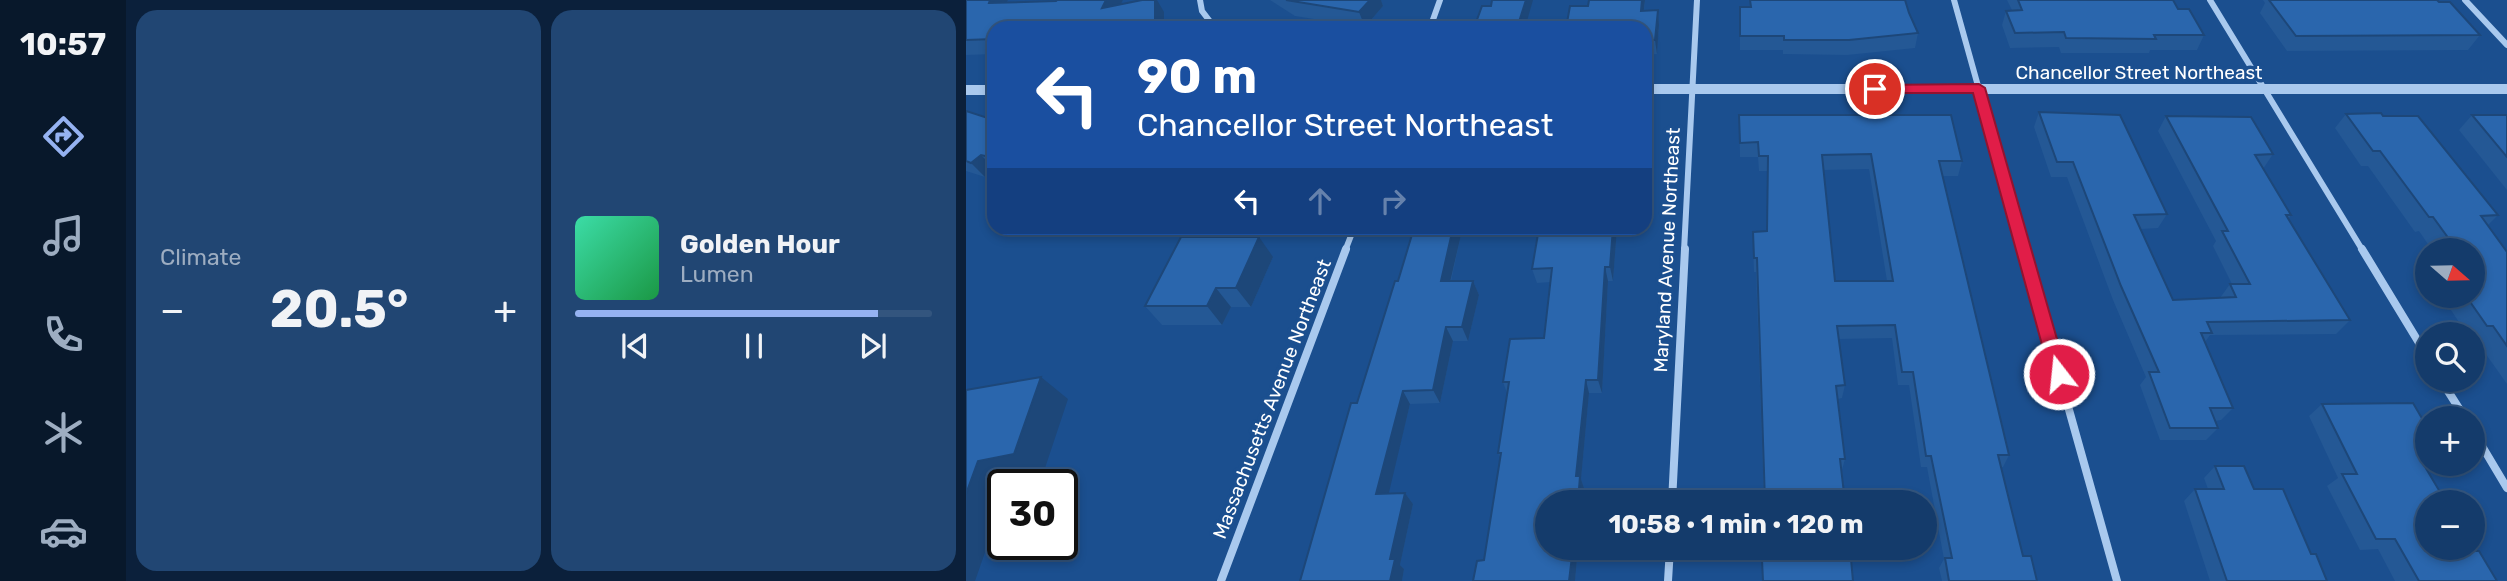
<!DOCTYPE html>
<html lang="en">
<head>
<meta charset="utf-8">
<style>
  body { margin:0; font-family:Rubik,sans-serif; background:#214673; color:#f1f3f6; height:100vh; display:flex; flex-direction:column; font-size:26px; white-space:nowrap }
  * { box-sizing:border-box; margin:0 }
  p { font-size:23px; color:#9dadc1 }
  .icon { flex:none; width:38px; height:38px; fill:none; stroke:currentColor; stroke-width:2; stroke-linecap:round; stroke-linejoin:round }
  .map { position:relative; flex:1; overflow:hidden }
  .details { display:flex; flex-direction:column; gap:10px; padding:10px; background:#0b203b; width:840px }
  .details>* { flex:none }
  .top-card { position:absolute; left:21px; top:21px; width:665px; height:214px; border-radius:21px; box-shadow:0 4px 10px #0003,0 0 0 2px #33557e; background:#1a4fa0; color:#fff; overflow:hidden }
  .needle { width:46px; rotate:110deg }
  .controls { position:absolute; left:1449px; top:238px; display:grid; gap:14px }
  .controls a { display:grid; place-items:center; width:70px; height:70px; border-radius:50%; background:#143b6b; box-shadow:0 4px 10px #0003,0 0 0 2px #33557e; font-size:35px }
  .speed { position:absolute; left:21px; top:469px; display:flex; gap:14px; font-size:35px; font-weight:700; text-align:center }
  .speed>* { display:grid; place-content:center; width:91px; height:91px; border-radius:50%; background:#143b6b; box-shadow:0 4px 10px #0003,0 0 0 2px #33557e; line-height:1 }
  .speed .limit { border:4px solid #111; border-radius:10px; background:#fff; color:#111 }
  .pin { position:absolute; display:grid; place-items:center; width:60px; height:60px; color:#fff; margin:-30px; border:4px solid #fff; border-radius:50%; box-shadow:0 2px 7px #0007 }
  .me { position:absolute; width:77px; margin:-38px; rotate:344deg; stroke-linejoin:round; filter:drop-shadow(0 0 5px #0008) }
  .turn { display:flex; align-items:center; gap:24px; height:147px; padding:0 35px; font-size:32px }
  .turn .icon { width:91px; height:91px; stroke-width:2.5 }
  .turn b { display:block; font-size:49px; line-height:60px }
  .lanes { display:flex; align-items:center; height:66px; padding:0 35px; background:#0003; justify-content:center; gap:35px; direction:ltr }
  .lanes .off { opacity:.35 }
  .big { font-size:52px; font-weight:700; line-height:1.1 }
  .details .widget { flex:1; display:flex; flex-direction:column; justify-content:center; gap:10px; min-width:0; padding:0 24px; border-radius:21px; background:#214673 }
  .song { display:flex; align-items:center; gap:21px }
  .cover { width:84px; height:84px; border-radius:10px; background:linear-gradient(135deg,hsl(160 70% 55%),hsl(140 70% 35%)) }
  .played { height:7px; border-radius:4px; background:linear-gradient(90deg,#95b2f1 85%,#33557e 85%) }
  .keys { display:flex; justify-content:space-around; direction:ltr }
  .heat { display:flex; justify-content:space-between; align-items:center; font-size:38px; direction:ltr }
  .details .tiles { flex:1; display:grid; gap:10px; grid-template-columns:repeat(2,1fr) }
  .trip { position:absolute; left:569px; top:490px; width:402px; height:70px; border-radius:35px; background:#143b6b; box-shadow:0 4px 10px #0003,0 0 0 2px #33557e; font-weight:700; line-height:70px; text-align:center }
  main { display:flex; flex:1; min-height:0 }
  .dock { display:flex; flex-direction:column; width:126px; justify-content:space-around; align-items:center; background:#08182b; color:#9dadc1 }
  .dock .icon { width:49px; height:49px }
  .dock .on { color:#95b2f1 }
  .dock b { font-size:32px; color:#f1f3f6 }
  .map>svg:first-child { display:block }
  .lines { fill:none; stroke-linecap:round; stroke-linejoin:round }
  .minor-far1 { stroke:#a9c9ee; stroke-width:6 }
  .minor { stroke:#a9c9ee; stroke-width:8 }
  .tertiary { stroke:#a9c9ee; stroke-width:10 }
  .wall { fill:#245895; fill-rule:evenodd }
  .shaded-wall { fill:#1d4779 }
  .building { fill:#2a66ad; stroke:#1d4779; stroke-width:2; fill-rule:evenodd }
  .route { fill:#e11d48; stroke:#92132f; stroke-width:2 }
  .labels { text-anchor:middle; dominant-baseline:central; stroke-width:7; stroke-linejoin:round; paint-order:stroke }
  .street-label { font-size:19px; fill:#fff; stroke:#1b4f8f }
</style>
</head>
<body>
<main>
<nav class="dock">
<b>10:57</b>
<svg class="icon on" aria-label="directions" viewBox="0 0 24 24"><path d="M12 3l9 9-9 9-9-9zM9 14v-3h6M13 9l2 2-2 2"/></svg>
<svg class="icon" aria-label="music" viewBox="0 0 24 24"><path d="M9 18V5l10-2v13"/><circle cx="6" cy="18" r="3"/><circle cx="16" cy="16" r="3"/></svg>
<svg class="icon" aria-label="phone" viewBox="0 0 24 24"><path d="M5 4h4l2 5-3 2q2 4 5 5l2-3 5 2v4C11 20 4 13 5 4z"/></svg>
<svg class="icon" aria-label="climate" viewBox="0 0 24 24"><path d="M12 3v18M4 7l16 10M4 17L20 7"/></svg>
<svg class="icon" aria-label="car" viewBox="0 0 24 24"><path d="M5 17H2v-5l4-1 3-4h7l3 4 3 1v5h-3M9 17h6M6 11h13"/><circle cx="7" cy="17" r="2"/><circle cx="17" cy="17" r="2"/></svg>
</nav>
<section class="details">
<div class="tiles">
<div class="widget"><p>Climate</p>
<div class="heat"><a>−</a><b class="big">20.5°</b><a>+</a></div>
</div>
<div class="widget">
<div class="song"><i class="cover"></i><div><b>Golden Hour</b><p>Lumen</p></div></div>
<div class="played"></div>
<div class="keys"><svg class="icon" aria-label="previous" viewBox="0 0 24 24"><path d="M18 5L8 12l10 7zM5 5v14"/></svg><svg class="icon" aria-label="pause" viewBox="0 0 24 24"><path d="M8 5v14M16 5v14"/></svg><svg class="icon" aria-label="next" viewBox="0 0 24 24"><path d="M6 5l10 7-10 7zM19 5v14"/></svg></div>
</div>
</div>
</section>
<div class="map">
<svg width="1541" height="581" viewBox="0 0 1541 581">
  <rect width="100%" height="100%" fill="#1b4f8f"/>
  <g class="lines">
    <!-- minor-far1 -->
    <g class="minor-far1">
      <path d="M234 0 236 11 249 28"/>
      <path d="M988 0 1058 251"/>
      <path d="M1244 0 1397 251"/>
      <path d="M1499 0 1541 45"/>
      <path d="M464 28 474 0"/>
      <path d="M82 233 84 228"/>
      <path d="M379 251 388 228"/>
      <path d="M718 251 731 0"/>
    </g>
    <!-- minor -->
    <g class="minor">
      <path d="M1058 249 1151 581"/>
      <path d="M1396 249 1461 356"/>
      <path d="M1475 380 1499 418"/>
      <path d="M1507 431 1541 488"/>
      <path d="M706 502 719 249"/>
      <path d="M255 581 380 249"/>
      <path d="M702 581 704 548"/>
    </g>
    <!-- tertiary -->
    <g class="tertiary">
      <path d="M679 89H1541"/>
      <path d="M0 90H28"/>
    </g>
  </g>
  <!-- wall -->
  <g class="wall">
    <path d="M0 0H42L41 2 90 1 91 0H157L155 4 198 12V28H28V54L0 55Z"/>
    <path d="M304 0H415L417 6 399 27 329 16Z"/>
    <path d="M623 0H679L678 11 692 10 693 25 691 54 679 55V28L622 6Z"/>
    <path d="M1041 0H1207L1212 9 1238 35 1231 50H1184L1183 53H1095L1093 47 1044 48 1036 25 1040 11 1046 10Z"/>
    <path d="M1297 0H1471L1514 35 1502 50 1321 51 1294 13 1299 3Z"/>
    <path d="M774 7 943 13 952 33 949 48 881 55 817 54V50H774Z"/>
    <path d="M0 111 28 120V171L19 177 0 171Z"/>
    <path d="M1073 112 1201 214 1192 228 1175 229 1207 300 1254 298 1264 284H1266L1247 246 1250 241 1192 131 1200 116 1307 154 1297 169 1325 215 1322 219 1384 320 1370 334 1244 335 1239 342 1267 408 1255 420 1249 421 1252 428 1240 440H1194L1174 385 1180 377 1147 300 1101 177H1085L1068 127Z"/>
    <path d="M1380 114 1417 116 1532 215 1522 225 1541 252V384L1510 340H1507V334H1501L1477 298 1479 296H1507V250H1466L1453 231 1449 232 1402 166H1395L1369 128Z"/>
    <path d="M773 115 996 161 992 176H977L1043 455 1037 467H1035L1057 556 1071 581H976L973 568 978 559 961 467H955L943 385H932L926 338 873 339 879 385 876 398 872 399 879 459 876 470 879 502H798L790 272H788L787 246V232L801 231 802 171H793L792 157H774ZM903 169 921 281H869L857 170Z"/>
    <path d="M1506 115H1541V190L1493 130Z"/>
    <path d="M448 228H651L647 281H642L636 393H623L615 479 618 488 609 581H507L518 560 534 457 532 453 541 393 537 382 578 338 585 282 571 283 566 269 572 233 495 235 485 281H507L513 295 502 341H487L474 403 444 404 422 493H439L447 504 434 565 438 569 436 581H334L391 403 432 281Z"/>
    <path d="M307 257 285 307H265L256 325H196L179 306Z"/>
    <path d="M1356 404 1461 460V464H1474L1462 471 1461 502 1531 581H1429L1412 549 1394 550 1361 486 1372 478 1343 416Z"/>
    <path d="M1249 466 1288 489 1345 554 1361 581H1244L1218 501 1229 489H1242L1238 478Z"/>
    <path d="M800 548H884L887 581H796V560H800Z"/>
  </g>
  <!-- shaded-wall -->
  <g class="shaded-wall">
    <path d="M24 0H42L34 17 23 3Z"/>
    <path d="M140 0H157L146 23 136 8Z"/>
    <path d="M189 0H191L198 12V28H189Z"/>
    <path d="M404 0H415L417 6 399 27 393 12Z"/>
    <path d="M560 0H567L559 28H551Z"/>
    <path d="M676 0H679L676 25 675 11Z"/>
    <path d="M692 10 693 25 691 54 689 40Z"/>
    <path d="M15 155 28 168V171L19 177 5 163Z"/>
    <path d="M487 228H492L495 235 481 295 475 281Z"/>
    <path d="M647 228H651L647 281 644 267Z"/>
    <path d="M293 237 307 257 285 307 270 288Z"/>
    <path d="M639 267 642 281 636 393 632 380Z"/>
    <path d="M507 281 513 295 502 341 496 327Z"/>
    <path d="M250 288 265 307 256 325 241 306Z"/>
    <path d="M480 327 487 341 474 403 467 390Z"/>
    <path d="M75 377 102 399 77 474 44 481 42 485H37V501L9 581H0V494L12 461Z"/>
    <path d="M620 380 623 393 615 479 618 488 617 502H612L610 476Z"/>
    <path d="M437 391 444 404 420 505 410 494Z"/>
    <path d="M439 493 447 504 434 565 438 569 436 581H424V559Z"/>
    <path d="M607 548H612L609 581H603Z"/>
  </g>
  <!-- building -->
  <g class="building">
    <path d="M0 0H24L23 3 90 1 91 0H140L136 8 176 0H189V28H28V39L0 40Z"/>
    <path d="M320 0H404L393 12Z"/>
    <path d="M526 0H560L551 28H508L516 6H525Z"/>
    <path d="M623 0H676L675 11 692 10 689 40H679V28H600L604 6H622Z"/>
    <path d="M784 0H939L943 13 952 33 883 40H818V36H774V7H785Z"/>
    <path d="M1052 0H1207L1212 9H1223L1238 35H1188L1190 39 1100 38 1098 32 1049 33 1040 11 1056 10Z"/>
    <path d="M1303 0H1471L1473 2H1484L1514 35 1330 36Z"/>
    <path d="M0 111 28 120V158L15 155 5 163 0 161Z"/>
    <path d="M1073 112 1154 115 1201 214 1168 215 1207 300 1270 297 1264 284H1284L1256 231H1262L1200 116 1285 117 1307 154 1289 155 1325 215H1320L1384 320 1241 322 1246 333H1235L1267 408H1244L1252 428H1204L1183 372H1193L1155 286 1107 162H1091Z"/>
    <path d="M1415 113 1417 116H1452L1532 215 1515 216 1541 252V346L1527 326H1521L1500 296H1507V284H1515L1507 273V250H1491L1467 217H1463L1414 151H1407L1380 114Z"/>
    <path d="M773 115H985L996 161H973L1043 455H1032L1057 556H1065L1071 581H983L979 558H986L965 456H960L947 372H936L929 325 871 326 879 385 870 386 879 459H874L879 502H799L791 258H788L787 232 801 231 802 156H793L792 142 774 143ZM905 154 927 281H869L856 155Z"/>
    <path d="M1506 115H1541V157Z"/>
    <path d="M448 228H487L475 281H507L496 327H480L467 390 437 391 410 494 439 493 424 559H429L424 581H334L385 403H391L429 281H432Z"/>
    <path d="M573 228H647L644 267H639L632 380H620L610 476H614L612 502H581V548H607L603 581H507L511 561 518 560 535 453H532L543 382H537L544 339 578 338 586 268 566 269Z"/>
    <path d="M215 237H293L270 288H250L241 306H179Z"/>
    <path d="M75 377 48 454 12 461 0 494V390Z"/>
    <path d="M1447 403 1461 427V460H1455L1480 502H1461V548H1506L1508 551H1513L1531 581H1453L1429 539H1410L1376 474H1391L1356 404Z"/>
    <path d="M1249 466H1278L1288 489H1317L1345 554H1350L1361 581H1261L1229 489H1258Z"/>
    <path d="M801 548H884L887 581H797L796 560H801Z"/>
  </g>
  <!-- route -->
  <path class="route" d="M1013 84 1019 88 1101 374 1099 379 1093 381 1087 379 1084 374 1007 93H909L902 89 909 85Z"/>
  <g class="labels">
    <!-- street labels -->
    <g class="street-label">
      <text x="1173" y="72">Chancellor Street Northeast</text>
      <text transform="translate(701 250) rotate(-87)">Maryland Avenue Northeast</text>
      <text transform="translate(306 399) rotate(-69)">Massachusetts Avenue Northeast</text>
    </g>
  </g>
</svg>
<div class="controls">
<a><svg class="needle" viewBox="-14 -14 28 28"><path d="M0-13l5 13h-10z" fill="#e53935"/><path d="M0 13l5-13h-10z" fill="#9dadc1"/></svg></a>
<a><svg class="icon" aria-label="search" viewBox="0 0 24 24"><circle cx="10" cy="10" r="6"/><path d="M15 15l6 6"/></svg></a>
<a>+</a>
<a>−</a>
</div>
<div class="speed"><div class="limit">30</div></div>
<div class="pin" style="left:909px;top:89px;background:#d93025"><svg class="icon" aria-label="arrive" viewBox="0 0 24 24"><path d="M6 21V4h12l-3 4 3 4H6"/></svg></div>
<svg class="me" style="left:1093px;top:374px" viewBox="-20 -20 40 40"><circle r="17" fill="#e11d48" stroke="#fff" stroke-width="3"/><path d="M0-11L8 9 0 5-8 9z" fill="#fff"/></svg>
<div class="trip">10:58 · 1 min · 120 m</div>
<div class="top-card">
<div class="turn"><svg class="icon" aria-label="left" viewBox="0 0 24 24"><path d="M17 20v-9H6M10 6l-5 5 5 5"/></svg><div><b>90 m</b>Chancellor Street Northeast</div></div>
<div class="lanes"><svg class="icon" aria-label="left" viewBox="0 0 24 24"><path d="M17 20v-9H6M10 6l-5 5 5 5"/></svg><svg class="icon off" aria-label="ahead" viewBox="0 0 24 24"><path d="M12 20V5M6 11l6-6 6 6"/></svg><svg class="icon off" aria-label="right" viewBox="0 0 24 24"><path d="M7 20v-9h11M14 6l5 5-5 5"/></svg></div>
</div>
</div>
</main>
</body>
</html>
